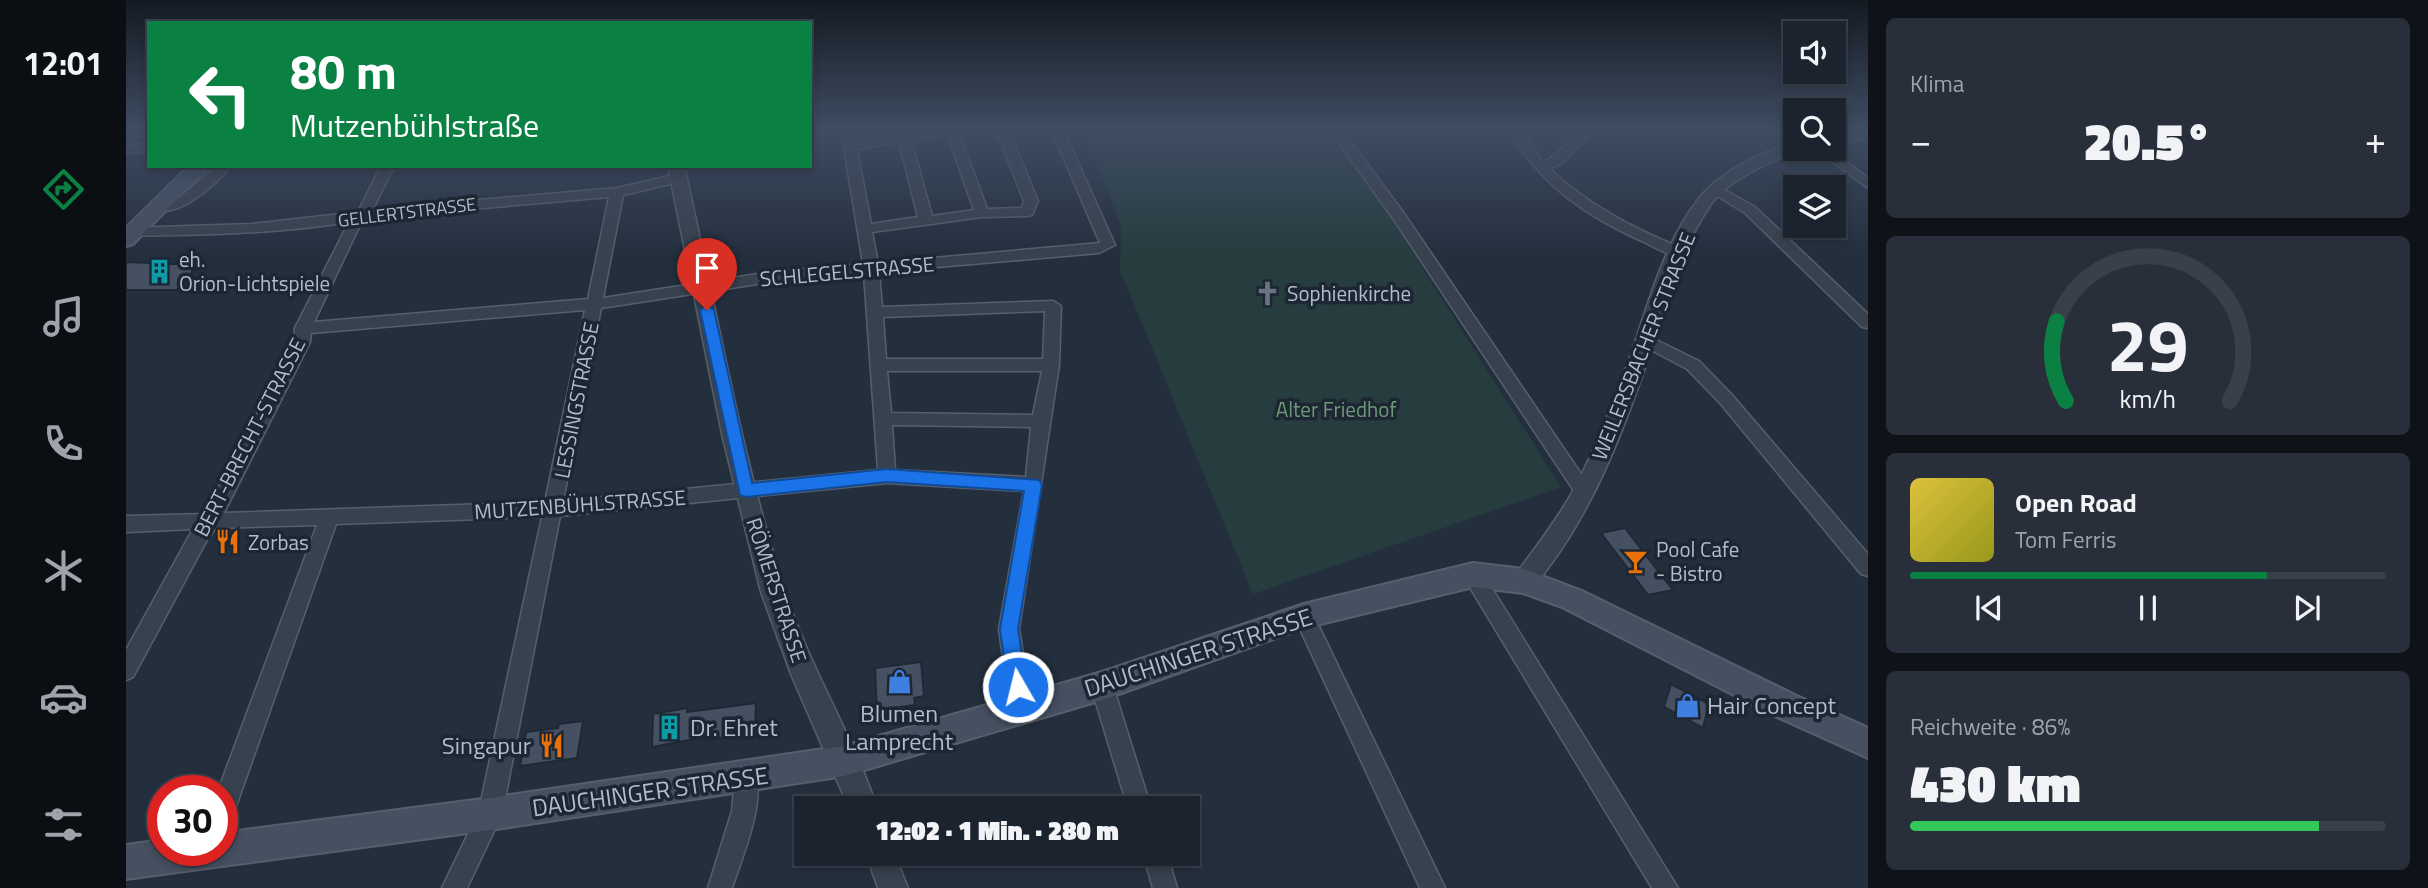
<!DOCTYPE html>
<html lang="de">
<head>
<meta charset="utf-8">
<style>
  body { margin:0; font-family:"Titillium Web",sans-serif; background:#282f3a; color:#f1f3f6; height:100vh; display:flex; flex-direction:column; font-size:26px; white-space:nowrap }
  * { box-sizing:border-box; margin:0 }
  p { font-size:23px; color:#a0a4aa }
  .icon { flex:none; width:38px; height:38px; fill:none; stroke:currentColor; stroke-width:2; stroke-linecap:round; stroke-linejoin:round }
  .map { position:relative; flex:1; overflow:hidden }
  .sheet { display:flex; flex-direction:column; gap:18px; padding:18px; background:#0f1319; width:560px }
  .sheet>* { flex:none }
  .banner { position:absolute; left:21px; top:21px; width:665px; height:147px; border-radius:0px; box-shadow:0 4px 10px #0003,0 0 0 2px #39404a; background:#0b8043; color:#fff; overflow:hidden }
  .controls { position:absolute; left:1657px; top:21px; display:grid; gap:14px }
  .controls a { display:grid; place-items:center; width:63px; height:63px; border-radius:0px; background:#1b232e; box-shadow:0 4px 10px #0003,0 0 0 2px #39404a; font-size:35px }
  .speed { position:absolute; left:21px; top:775px; display:flex; gap:14px; font-size:35px; font-weight:700; text-align:center }
  .speed>* { display:grid; place-content:center; width:91px; height:91px; border-radius:50%; background:#1b232e; box-shadow:0 4px 10px #0003,0 0 0 2px #39404a; line-height:1 }
  .speed .limit { border:10px solid #d22; background:#fff; color:#111 }
  .pin { position:absolute; display:grid; place-items:center; width:60px; height:60px; color:#fff; margin:-72px -30px; border-radius:50% 50% 50% 0; rotate:-45deg; box-shadow:0 0 7px #0007 }
  .pin .icon { rotate:45deg }
  .me { position:absolute; width:77px; margin:-38px; rotate:352deg; stroke-linejoin:round; filter:drop-shadow(0 0 5px #0008) }
  .turn { display:flex; align-items:center; gap:24px; height:147px; padding:0 28px; font-size:32px }
  .turn .icon { width:91px; height:91px; stroke-width:2.5 }
  .turn b { display:block; font-size:49px; line-height:60px }
  .big { font-size:52px; font-weight:800; line-height:1.1 }
  .sheet .card { flex:1; display:flex; flex-direction:column; justify-content:center; gap:10px; min-width:0; padding:0 24px; border-radius:10px; background:#282f3a }
  .sheet .dial { align-items:center; gap:0 }
  .dial svg { height:182px; overflow:visible; fill:none; stroke:#39404a; stroke-width:7; stroke-linecap:round; text-anchor:middle }
  .dial text { fill:#f1f3f6; stroke:none }
  .song { display:flex; align-items:center; gap:21px }
  .cover { width:84px; height:84px; border-radius:10px; background:linear-gradient(135deg,hsl(50 70% 55%),hsl(60 70% 35%)) }
  .played { height:7px; border-radius:4px; background:linear-gradient(90deg,#0b8043 75%,#39404a 75%) }
  .keys { display:flex; justify-content:space-around; direction:ltr }
  .heat { display:flex; justify-content:space-between; align-items:center; font-size:38px; direction:ltr }
  .charge { height:10px; border-radius:5px; background:linear-gradient(90deg,#34c759 86%,#39404a 0) }
  .trip { position:absolute; left:668px; top:796px; width:406px; height:70px; border-radius:0px; background:#1b232e; box-shadow:0 4px 10px #0003,0 0 0 2px #39404a; font-weight:800; line-height:70px; text-align:center }
  main { display:flex; flex:1; min-height:0 }
  .tab-bar { display:flex; flex-direction:column; width:126px; justify-content:space-around; align-items:center; background:#0b0e12; color:#a0a4aa }
  .tab-bar .icon { width:49px; height:49px }
  .tab-bar .active { color:#0b8043 }
  .tab-bar b { font-size:32px; color:#f1f3f6 }
  .map>svg:first-child { display:block }
  .green { fill:#263c3f }
  .building { fill:#455162; stroke:#1f2835; stroke-width:2 }
  .lines { fill:none; stroke-linecap:round; stroke-linejoin:round }
  .minor-casing { stroke:#565f6c; stroke-width:3 }
  .tertiary-casing { stroke:#565f6c; stroke-width:3 }
  .secondary-casing { stroke:#565f6c; stroke-width:4 }
  .minor { fill:#38414e; fill-rule:evenodd }
  .tertiary { fill:#38414e; fill-rule:evenodd }
  .secondary { fill:#465061; fill-rule:evenodd }
  .route { fill:#1a73e8; stroke:#114b97; stroke-width:2 }
  .labels { text-anchor:middle; dominant-baseline:central; stroke-width:7; stroke-linejoin:round; paint-order:stroke }
  .far-street-label { font-size:18px; fill:#b4bcc9; stroke:#1d2633 }
  .poi-label { font-size:21px; fill:#b4bcc9; stroke:#1d2633; text-anchor:start }
  .street-label { font-size:21px; fill:#b4bcc9; stroke:#1d2633 }
  .park-label { font-size:21px; fill:#6b9a76; stroke:#1d2633 }
  .near-street-label { font-size:24px; fill:#b4bcc9; stroke:#1d2633 }
  .near-poi-label { font-size:24px; fill:#b4bcc9; stroke:#1d2633; text-anchor:start }
</style>
</head>
<body>
<main>
<nav class="tab-bar">
<b>12:01</b>
<svg class="icon active" aria-label="directions" viewBox="0 0 24 24"><path d="M12 3l9 9-9 9-9-9zM9 14v-3h6M13 9l2 2-2 2"/></svg>
<svg class="icon" aria-label="music" viewBox="0 0 24 24"><path d="M9 18V5l10-2v13"/><circle cx="6" cy="18" r="3"/><circle cx="16" cy="16" r="3"/></svg>
<svg class="icon" aria-label="phone" viewBox="0 0 24 24"><path d="M5 4h4l2 5-3 2q2 4 5 5l2-3 5 2v4C11 20 4 13 5 4z"/></svg>
<svg class="icon" aria-label="climate" viewBox="0 0 24 24"><path d="M12 3v18M4 7l16 10M4 17L20 7"/></svg>
<svg class="icon" aria-label="car" viewBox="0 0 24 24"><path d="M5 17H2v-5l4-1 3-4h7l3 4 3 1v5h-3M9 17h6M6 11h13"/><circle cx="7" cy="17" r="2"/><circle cx="17" cy="17" r="2"/></svg>
<svg class="icon" aria-label="filters" viewBox="0 0 24 24"><path d="M4 7h16M4 17h16"/><circle cx="9" cy="7" r="2"/><circle cx="15" cy="17" r="2"/></svg>
</nav>
<div class="map">
<svg width="1742" height="888" viewBox="0 0 1742 888">
  <rect width="100%" height="100%" fill="#242f3e"/>
  <!-- green -->
  <path class="green" d="M958 129H1204L1266 220 1435 487 1127 594 994 270 995 226Z"/>
  <!-- building -->
  <g class="building">
    <path d="M0 262 72 265 51 290H0Z"/>
    <path d="M1499 528 1525 562 1547 590 1522 595 1475 533Z"/>
    <path d="M795 662 798 696 788 698 789 705 751 710 749 668Z"/>
    <path d="M1545 684 1583 704 1577 728 1538 707Z"/>
    <path d="M630 703 629 733 579 740V737L526 747 527 714 561 708V712Z"/>
    <path d="M457 721 451 758 394 766 400 732 432 728 433 724Z"/>
  </g>
  <g class="lines">
    <defs>
      <g id="minor">
        <path d="M715 129H727L730 141 810 129H838L833 132 861 209 896 208 898 201 870 129H882L912 201 906 215 901 216 856 217 746 232 752 263 974 243 925 129H937L989 245 973 253 753 272 756 307 927 301 935 306 933 365 893 629 906 708 903 715 895 718 887 715 884 708 873 629 898 491 761 483 434 516 376 814 341 888H316L353 811 416 517 210 524 108 812 104 820 96 824V791H92L191 525 90 528 82 538 7 677 0 680V650L67 529 0 532V516L79 514 168 342 169 328 223 222C149 234 75 235 0 236V228L126 224 232 212 255 166H268L247 209 491 188 552 174 559 178 557 181 497 195 477 298 644 272 737 264ZM821 134 848 210 806 216 785 140ZM773 142 792 217 745 224 731 149ZM483 197 462 299 188 322 232 229 242 218ZM738 274 752 470 437 501 475 308 644 282ZM459 310 419 502 98 513 184 342 185 333ZM919 311 917 359H760L757 317ZM761 371H916L907 415 765 413ZM766 425 905 427 900 477 769 470Z"/>
        <path d="M1203 129H1215L1277 212 1464 487 1467 492 1464 497 1458 499 1452 497 1266 217Z"/>
        <path d="M1382 129H1394L1417 162 1425 158 1458 129H1471L1435 164 1424 169C1462 205 1507 228 1555 248L1557 251 1555 254C1544 257 1530 248 1520 243 1460 216 1415 186 1382 129Z"/>
        <path d="M23 144V152L0 153V145Z"/>
        <path d="M1689 149H1703L1742 178V188Z"/>
        <path d="M91 166H105C91 183 47 225 24 206L31 202 52 199Z"/>
        <path d="M1590 185 1629 207 1742 314V328L1736 327 1619 213 1585 192V186Z"/>
        <path d="M1520 335 1573 361 1606 395 1742 554V576L1735 574 1594 403 1561 369 1514 344 1512 340Z"/>
        <path d="M1347 567 1354 569 1552 888H1526L1340 581 1337 575 1340 569Z"/>
        <path d="M1178 607 1185 610 1319 888H1294L1168 616 1171 610Z"/>
        <path d="M976 676 984 679 987 686 1025 808H1002L965 686 968 679Z"/>
        <path d="M620 766 628 769C641 800 616 857 606 888H582L606 811 609 777 612 769Z"/>
        <path d="M1017 854H1041L1051 888H1027Z"/>
      </g>
      <g id="tertiary">
        <path d="M1742 129V138L1708 143V133Z"/>
        <path d="M1670 143V149L1675 150C1648 159 1602 180 1585 204 1576 218 1566 235 1559 251 1546 280 1538 312 1528 342 1502 418 1473 499 1425 564 1415 577 1408 594 1390 588L1386 581 1390 574C1410 547 1431 520 1447 491 1467 455 1485 406 1500 368 1521 311 1535 246 1574 197 1594 172 1638 150 1670 143Z"/>
        <path d="M542 166H558C591 309 614 455 660 594 684 668 727 736 751 808H723L665 674 635 592 596 434Z"/>
        <path d="M740 854H768L782 888H752Z"/>
      </g>
      <g id="secondary">
        <path d="M63 166H83L7 244 0 246V228Z"/>
        <path d="M1347 563 1398 569 1456 591 1671 696 1742 728V758L1649 716 1436 607 1397 593 1347 587 1178 628 976 700 718 776 364 830 0 879V845L37 840V850H96V833L364 798 718 746 976 672 1178 604Z"/>
      </g>
    </defs>
    <!-- minor casing -->
    <use href="#minor" class="minor-casing"/>
    <!-- tertiary casing -->
    <use href="#tertiary" class="tertiary-casing"/>
    <!-- secondary casing -->
    <use href="#secondary" class="secondary-casing"/>
    <!-- minor -->
    <use href="#minor" class="minor"/>
    <!-- tertiary -->
    <use href="#tertiary" class="tertiary"/>
    <!-- secondary -->
    <use href="#secondary" class="secondary"/>
  </g>
  <!-- sky -->
  <linearGradient id="sky" x2="0" y2="1"><stop stop-color="#141a22"/><stop offset="0.51" stop-color="#3f4d63"/><stop offset="1" stop-color="#3f4d63" stop-opacity="0"/></linearGradient>
  <rect width="1742" height="253" fill="url(#sky)"/>
  <!-- route -->
  <path class="route" d="M581 305 588 310 626 483 761 469 913 480 916 485 892 629 901 687 898 693 892 696 885 693 882 687 874 629 898 491 761 482 620 497 614 495 574 310Z"/>
  <!-- icons -->
  <defs>
    <symbol id="building-bare" viewBox="-9 -9 18 18"><path d="M-4-6H4V6H1V3H-1V6H-4ZM-2.5-4.3h1.7v1.8h-1.7ZM.8-4.3h1.7v1.8H.8ZM-2.5-1h1.7V.8h-1.7ZM.8-1h1.7V.8H.8Z" fill="#0f9aa8" stroke="#1d2633" stroke-width="2.5" paint-order="stroke"/></symbol>
    <symbol id="church-bare" viewBox="-9 -9 18 18"><path d="M-1.2-6h2.4v3.5h3.3v2.4h-3.3V6h-2.4V-.1h-3.3v-2.4h3.3Z" fill="#6b7280" stroke="#1d2633" stroke-width="2.5" paint-order="stroke"/></symbol>
    <symbol id="restaurant-bare" viewBox="-9 -9 18 18"><path d="M-5-6h1v4h1v-4h1v4h1v-4h1v5L-1.5 .5V6h-2V.5L-5-1ZM5-6V6H3V1.5H1.5Q1.5-4 5-6Z" fill="#e8710a" stroke="#1d2633" stroke-width="2.5" paint-order="stroke"/></symbol>
    <symbol id="bar-bare" viewBox="-9 -9 18 18"><path d="M-6-5H6L.8 .8V4.5H3.5V6h-7V4.5H-.8V.8Z" fill="#e8710a" stroke="#1d2633" stroke-width="2.5" paint-order="stroke"/></symbol>
    <symbol id="shop-bare" viewBox="-9 -9 18 18"><path d="M-5-2.5h2.3a2.7 3.5 0 0 1 5.4 0H5L5.5 6h-11ZM-1.5-2.5h3a1.5 2.3 0 0 0-3 0Z" fill="#3f7fe0" stroke="#1d2633" stroke-width="2.5" paint-order="stroke"/></symbol>
  </defs>
  <g fill-rule="evenodd">
    <use href="#building-bare" x="16" y="254" width="35" height="35"/>
    <use href="#church-bare" x="1124" y="276" width="35" height="35"/>
    <use href="#restaurant-bare" x="84" y="524" width="35" height="35"/>
    <use href="#bar-bare" x="1492" y="544" width="35" height="35"/>
    <use href="#shop-bare" x="756" y="664" width="35" height="35"/>
    <use href="#shop-bare" x="1544" y="688" width="35" height="35"/>
    <use href="#building-bare" x="526" y="710" width="35" height="35"/>
    <use href="#restaurant-bare" x="408" y="728" width="35" height="35"/>
  </g>
  <g class="labels">
    <!-- far-street labels -->
    <g class="far-street-label">
      <text transform="translate(281 212) rotate(-7)">GELLERTSTRASSE</text>
    </g>
    <!-- poi labels -->
    <g class="poi-label">
      <text x="53" y="259">eh.<tspan x="53" dy="24">Orion-Lichtspiele</tspan></text>
      <text x="1161" y="293">Sophienkirche</text>
      <text x="122" y="542">Zorbas</text>
      <text x="1530" y="549">Pool Cafe<tspan x="1530" dy="24">- Bistro</tspan></text>
    </g>
    <!-- street labels -->
    <g class="street-label">
      <text transform="translate(721 271) rotate(-5)">SCHLEGELSTRASSE</text>
      <text transform="translate(1517 346) rotate(-68)">WEILERSBACHER STRASSE</text>
      <text transform="translate(450 400) rotate(-79)">LESSINGSTRASSE</text>
      <text transform="translate(123 437) rotate(-63)">BERT-BRECHT-STRASSE</text>
      <text transform="translate(454 504) rotate(-4)">MUTZENBÜHLSTRASSE</text>
      <text transform="translate(651 590) rotate(72)">RÖMERSTRASSE</text>
    </g>
    <!-- park labels -->
    <g class="park-label">
      <text x="1210" y="409">Alter Friedhof</text>
    </g>
    <!-- near-street labels -->
    <g class="near-street-label">
      <text transform="translate(1072 652) rotate(-18)">DAUCHINGER STRASSE</text>
      <text transform="translate(524 791) rotate(-8)">DAUCHINGER STRASSE</text>
    </g>
    <!-- near-poi labels -->
    <g class="near-poi-label">
      <text x="1581" y="705">Hair Concept</text>
      <text x="773" y="713" text-anchor="middle">Blumen<tspan x="773" dy="28">Lamprecht</tspan></text>
      <text x="564" y="727">Dr. Ehret</text>
      <text x="405" y="745" text-anchor="end">Singapur</text>
    </g>
  </g>
</svg>
<div class="controls">
<a><svg class="icon" aria-label="sound" viewBox="0 0 24 24"><path d="M4 9h4l5-4v14l-5-4H4zM17 9q2 3 0 6"/></svg></a>
<a><svg class="icon" aria-label="search" viewBox="0 0 24 24"><circle cx="10" cy="10" r="6"/><path d="M15 15l6 6"/></svg></a>
<a><svg class="icon" aria-label="layers" viewBox="0 0 24 24"><path d="M12 4l9 5-9 5-9-5zM3 14l9 5 9-5"/></svg></a>
</div>
<div class="speed"><div class="limit">30</div></div>
<div class="pin" style="left:581px;top:310px;background:#d93025"><svg class="icon" aria-label="arrive" viewBox="0 0 24 24"><path d="M6 21V4h12l-3 4 3 4H6"/></svg></div>
<svg class="me" style="left:892px;top:687px" viewBox="-20 -20 40 40"><circle r="17" fill="#1a73e8" stroke="#fff" stroke-width="3"/><path d="M0-11L8 9 0 5-8 9z" fill="#fff"/></svg>
<div class="trip">12:02 · 1 Min. · 280 m</div>
<div class="banner">
<div class="turn"><svg class="icon" aria-label="left" viewBox="0 0 24 24"><path d="M17 20v-9H6M10 6l-5 5 5 5"/></svg><div><b>80 m</b>Mutzenbühlstraße</div></div>
</div>
</div>
<section class="sheet">
<div class="card"><p>Klima</p>
<div class="heat"><a>−</a><b class="big">20.5°</b><a>+</a></div>
</div>
<div class="card dial"><svg viewBox="0 0 100 80">
<path d="M14 69A42 42 0 1 1 86 69"/>
<path d="M14 69A42 42 0 0 1 10 34" stroke="#0b8043"/>
<text x="50" y="56" font-size="32" font-weight="700">29</text>
<text x="50" y="72" font-size="11">km/h</text>
</svg></div>
<div class="card">
<div class="song"><i class="cover"></i><div><b>Open Road</b><p>Tom Ferris</p></div></div>
<div class="played"></div>
<div class="keys"><svg class="icon" aria-label="previous" viewBox="0 0 24 24"><path d="M18 5L8 12l10 7zM5 5v14"/></svg><svg class="icon" aria-label="pause" viewBox="0 0 24 24"><path d="M8 5v14M16 5v14"/></svg><svg class="icon" aria-label="next" viewBox="0 0 24 24"><path d="M6 5l10 7-10 7zM19 5v14"/></svg></div>
</div>
<div class="card"><p>Reichweite · 86%</p><b class="big">430 km</b><div class="charge"></div></div>
</section>
</main>
</body>
</html>
